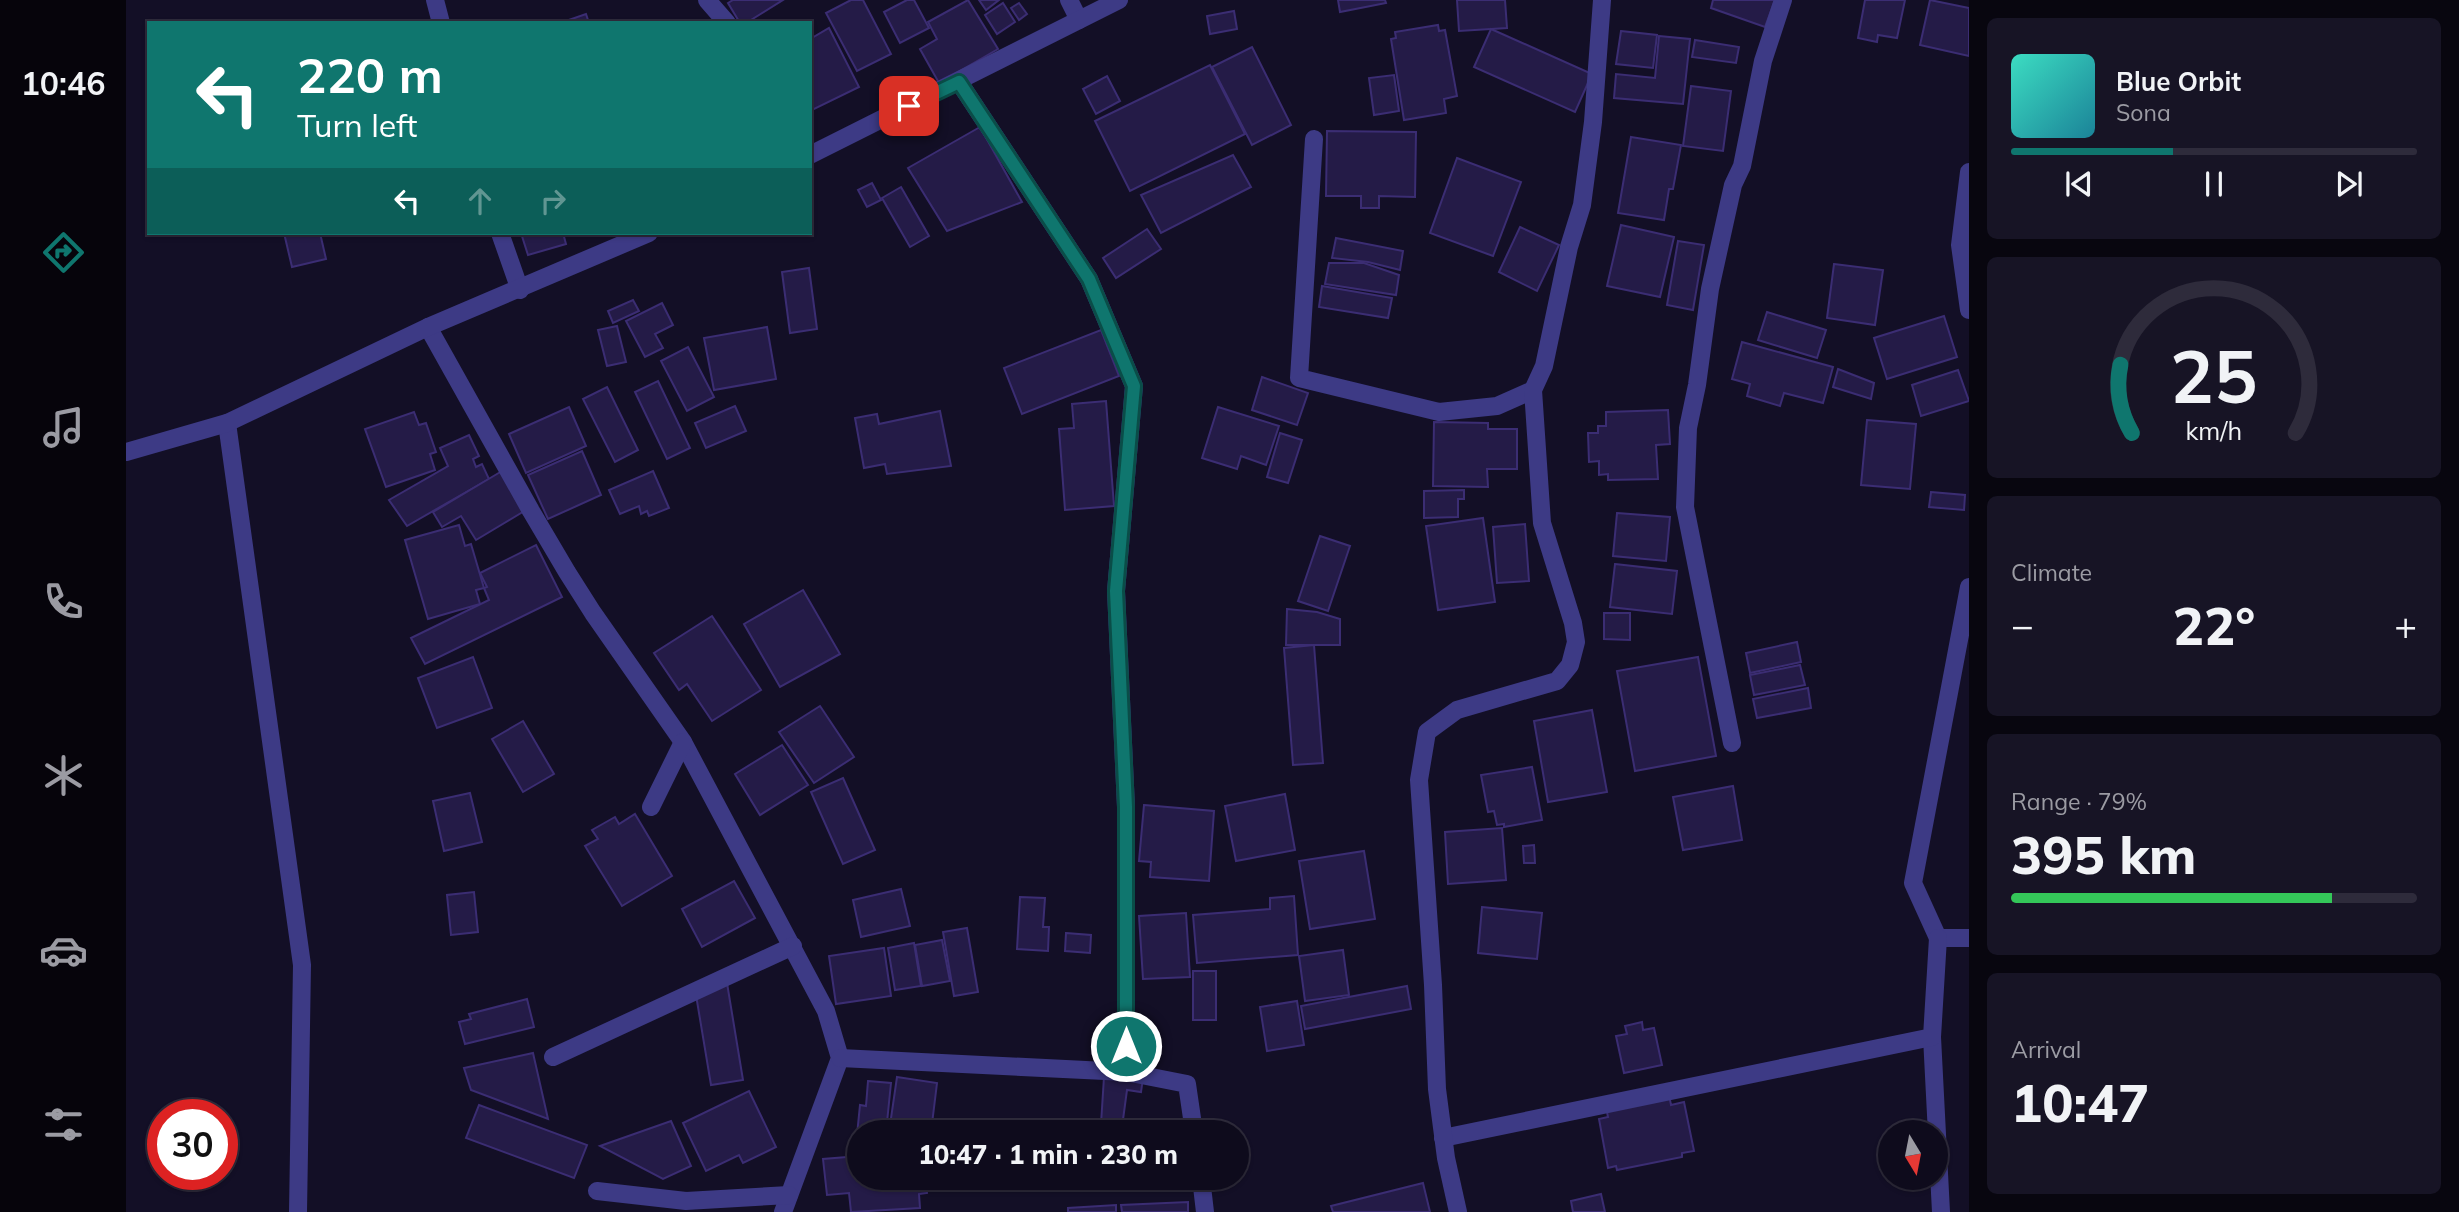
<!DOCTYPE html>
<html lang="en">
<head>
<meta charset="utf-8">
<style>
  body { margin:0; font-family:Mulish,sans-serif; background:#171425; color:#f1f3f6; height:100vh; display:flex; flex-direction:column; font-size:26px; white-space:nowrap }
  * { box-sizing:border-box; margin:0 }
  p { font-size:23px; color:#9b9ba3 }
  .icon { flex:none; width:38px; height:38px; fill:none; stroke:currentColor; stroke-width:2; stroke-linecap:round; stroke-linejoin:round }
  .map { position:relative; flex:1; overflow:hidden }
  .panel { display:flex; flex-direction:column; gap:18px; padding:18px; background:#08060f; width:490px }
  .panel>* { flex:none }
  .hud { position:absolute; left:21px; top:21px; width:665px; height:214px; border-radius:0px; box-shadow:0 2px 5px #0004,0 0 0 2px #2e2b3b; background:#0f766e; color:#fff; overflow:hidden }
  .needle { width:46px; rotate:170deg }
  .fabs { position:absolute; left:1752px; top:1120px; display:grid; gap:14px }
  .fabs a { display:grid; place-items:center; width:70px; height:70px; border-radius:50%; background:#0e0b1c; box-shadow:0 2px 5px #0004,0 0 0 2px #2e2b3b; font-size:35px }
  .speed { position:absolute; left:21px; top:1099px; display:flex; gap:14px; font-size:35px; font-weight:700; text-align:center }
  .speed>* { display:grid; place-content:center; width:91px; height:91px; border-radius:50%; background:#0e0b1c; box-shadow:0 2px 5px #0004,0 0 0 2px #2e2b3b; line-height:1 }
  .speed .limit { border:10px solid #d22; background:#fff; color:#111 }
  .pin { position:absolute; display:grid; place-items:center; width:60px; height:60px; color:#fff; margin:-30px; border-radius:14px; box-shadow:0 4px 10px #0006 }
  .me { position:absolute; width:77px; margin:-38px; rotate:0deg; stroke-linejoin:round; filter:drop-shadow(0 0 5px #0008) }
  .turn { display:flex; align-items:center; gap:24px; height:147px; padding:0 35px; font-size:32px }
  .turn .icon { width:91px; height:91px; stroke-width:2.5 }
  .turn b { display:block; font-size:49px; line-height:60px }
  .lanes { display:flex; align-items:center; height:66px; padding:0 35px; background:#0003; justify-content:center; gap:35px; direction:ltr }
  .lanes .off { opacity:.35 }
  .big { font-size:52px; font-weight:800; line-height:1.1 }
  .panel .tile { flex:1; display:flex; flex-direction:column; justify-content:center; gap:10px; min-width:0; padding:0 24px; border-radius:10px; background:#171425 }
  .panel .dial { align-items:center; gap:0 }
  .dial svg { height:182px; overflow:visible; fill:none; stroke:#2e2b3b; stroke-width:7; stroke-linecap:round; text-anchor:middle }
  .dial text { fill:#f1f3f6; stroke:none }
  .song { display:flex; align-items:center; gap:21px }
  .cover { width:84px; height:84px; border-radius:10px; background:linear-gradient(135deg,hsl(170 70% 55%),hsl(190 70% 35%)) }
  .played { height:7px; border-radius:4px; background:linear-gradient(90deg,#0f766e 40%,#2e2b3b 40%) }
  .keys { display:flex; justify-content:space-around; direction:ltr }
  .heat { display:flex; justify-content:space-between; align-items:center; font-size:38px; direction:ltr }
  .charge { height:10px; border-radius:5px; background:linear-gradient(90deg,#34c759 79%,#2e2b3b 0) }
  .trip { position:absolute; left:721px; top:1120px; width:402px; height:70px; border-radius:35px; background:#0e0b1c; box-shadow:0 2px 5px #0004,0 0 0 2px #2e2b3b; font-weight:800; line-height:70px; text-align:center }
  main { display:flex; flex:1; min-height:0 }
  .tabs { display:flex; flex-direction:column; width:126px; justify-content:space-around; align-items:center; background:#06040b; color:#9b9ba3 }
  .tabs .icon { width:49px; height:49px }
  .tabs .on { color:#0f766e }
  .tabs b { font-size:32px; color:#f1f3f6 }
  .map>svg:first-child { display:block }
  .building { fill:#241b47; stroke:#3b2d73; stroke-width:2 }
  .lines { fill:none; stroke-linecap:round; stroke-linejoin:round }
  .street { stroke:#3d3a85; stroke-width:18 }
  .route-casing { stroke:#0a4d48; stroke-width:18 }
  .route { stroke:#0f766e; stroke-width:12 }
</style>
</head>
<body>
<main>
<nav class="tabs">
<b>10:46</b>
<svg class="icon on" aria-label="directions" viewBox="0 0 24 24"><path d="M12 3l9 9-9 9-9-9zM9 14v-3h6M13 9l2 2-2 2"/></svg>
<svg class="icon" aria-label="music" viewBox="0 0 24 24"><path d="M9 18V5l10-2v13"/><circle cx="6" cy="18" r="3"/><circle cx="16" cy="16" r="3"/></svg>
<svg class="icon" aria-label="phone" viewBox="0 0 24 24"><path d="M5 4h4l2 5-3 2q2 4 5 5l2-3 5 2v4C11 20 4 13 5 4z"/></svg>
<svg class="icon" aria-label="climate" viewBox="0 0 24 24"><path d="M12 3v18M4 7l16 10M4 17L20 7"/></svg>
<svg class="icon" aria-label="car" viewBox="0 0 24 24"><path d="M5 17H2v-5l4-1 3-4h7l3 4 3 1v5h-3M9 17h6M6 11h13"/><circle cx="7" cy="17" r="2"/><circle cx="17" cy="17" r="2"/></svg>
<svg class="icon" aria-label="filters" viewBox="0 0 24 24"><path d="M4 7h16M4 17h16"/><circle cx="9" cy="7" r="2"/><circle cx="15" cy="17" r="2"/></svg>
</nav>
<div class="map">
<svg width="1843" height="1212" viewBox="0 0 1843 1212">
  <rect width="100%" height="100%" fill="#130f26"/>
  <!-- building -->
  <g class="building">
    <path d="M607 0H657L620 23H614L602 3Z"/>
    <path d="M725 0H737L765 54 731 71 700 13Z"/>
    <path d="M781 0H788L803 28 774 43 758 12Z"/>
    <path d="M842 0 872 49 813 83 794 49 811 39 802 22Z"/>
    <path d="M853 0H873L860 10Z"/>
    <path d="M1212 0H1259L1260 3 1214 12Z"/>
    <path d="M1331 0H1379L1381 28 1333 31Z"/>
    <path d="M1587 0H1649L1639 27 1585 8Z"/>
    <path d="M1739 0H1779L1771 38 1752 35 1751 42 1732 38Z"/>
    <path d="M1804 0 1843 8V56L1794 45Z"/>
    <path d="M877 3 889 22 871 34 859 15Z"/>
    <path d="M893 3 901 14 893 20 885 8Z"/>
    <path d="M1108 11 1111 29 1084 34 1081 16Z"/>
    <path d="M460 14 463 23H434Z"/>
    <path d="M1312 25 1313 31 1319 30 1331 96 1318 99 1320 113 1278 120 1265 39 1270 38 1269 32Z"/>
    <path d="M703 28 733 87 684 111V44L687 42 686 38Z"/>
    <path d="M1365 29 1466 74 1449 112 1348 67Z"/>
    <path d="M1495 31 1531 35 1527 68 1490 64Z"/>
    <path d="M1533 36 1564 39 1557 104 1488 98 1490 74 1529 78Z"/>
    <path d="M1569 40 1613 47 1610 63 1566 57Z"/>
    <path d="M1126 47 1165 125 1126 145 1086 67Z"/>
    <path d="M1084 65 1119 134 1004 191 969 121Z"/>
    <path d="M1268 75 1273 111 1248 115 1243 78Z"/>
    <path d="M981 76 994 101 970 114 957 89Z"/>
    <path d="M1565 86 1605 91 1597 151 1557 146Z"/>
    <path d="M854 127 896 202 821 231 782 168Z"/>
    <path d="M1201 131 1290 132 1289 197 1253 196V208H1235V196H1200Z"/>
    <path d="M1505 137 1555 145 1547 189H1543L1538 220 1492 213Z"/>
    <path d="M1107 155 1125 187 1035 233 1015 195Z"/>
    <path d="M1331 158 1395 182 1367 256 1304 233Z"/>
    <path d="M746 183 755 200 741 207 732 190Z"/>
    <path d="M775 187 803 236 784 247 756 198Z"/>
    <path d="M1495 225 1548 237 1534 297 1481 286Z"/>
    <path d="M1394 227 1433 245 1411 291 1373 272Z"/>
    <path d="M1021 229 1035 249 990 278 977 258Z"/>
    <path d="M158 233H194L200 259 166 267Z"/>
    <path d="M395 233H437L440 244 402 255Z"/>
    <path d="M1210 238 1277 251 1274 270 1242 262 1206 258Z"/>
    <path d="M1552 241 1578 245 1567 310 1541 305Z"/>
    <path d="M1203 263H1238L1273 275 1270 295 1199 284Z"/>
    <path d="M1708 264 1757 270 1749 325 1701 318Z"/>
    <path d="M683 268 691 329 664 333 656 272Z"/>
    <path d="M1196 286 1266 298 1262 318 1193 307Z"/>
    <path d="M507 300 513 311 487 323 482 311Z"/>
    <path d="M536 303 547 325 529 334 537 348 519 357 500 321Z"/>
    <path d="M1641 312 1700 330 1691 358 1632 340Z"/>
    <path d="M1818 316 1831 357 1761 379 1748 338Z"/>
    <path d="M491 326 500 362 481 366 472 330Z"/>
    <path d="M641 327 650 379 588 390 578 338Z"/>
    <path d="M975 330 993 376 896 414 878 368Z"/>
    <path d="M1616 342 1707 367 1697 403 1658 393 1654 406 1621 396 1624 384 1606 379Z"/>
    <path d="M562 347 588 397 561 411 535 361Z"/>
    <path d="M1712 369 1748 383 1745 399 1707 387Z"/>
    <path d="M1832 370 1843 401 1795 416 1786 385Z"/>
    <path d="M1136 377 1182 393 1171 425 1126 410Z"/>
    <path d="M532 381 564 448 541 459 509 392Z"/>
    <path d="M481 387 512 450 489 462 457 399Z"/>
    <path d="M980 401 988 506 939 510 933 429 948 428 946 404Z"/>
    <path d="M609 406 620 431 580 448 569 423Z"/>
    <path d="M443 407 460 446 400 473 383 434Z"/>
    <path d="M1092 407 1153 426 1140 465 1115 456 1111 469 1076 458Z"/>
    <path d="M1542 410 1544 444 1530 445 1532 479 1482 480V474L1473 475V461L1463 462 1462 433H1472V426H1480V412Z"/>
    <path d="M814 411 825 466 761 474 759 464 738 468 729 418 751 414 753 424Z"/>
    <path d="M288 412 293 425 300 423 310 452 304 454 309 470 260 487 239 429Z"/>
    <path d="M1741 420 1790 424 1784 489 1735 485Z"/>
    <path d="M1308 422 1362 423V429H1391V469H1361L1362 487 1307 486Z"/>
    <path d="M1154 433 1176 440 1162 483 1141 477Z"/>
    <path d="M343 435 353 456 347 459 350 467 356 464 363 479 281 526 263 500 322 466 314 448Z"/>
    <path d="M456 451 475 495 422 519 402 475Z"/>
    <path d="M376 471 400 510 350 540 335 516 316 527 307 512Z"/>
    <path d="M527 471 543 508 523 516 521 511 515 514 513 506 494 514 483 490Z"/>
    <path d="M1338 490V499H1332V517L1298 518V491Z"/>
    <path d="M1805 492 1839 495 1838 510 1803 507Z"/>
    <path d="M1491 513 1544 517 1540 561 1487 556Z"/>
    <path d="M1357 518 1369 602 1312 610 1300 526Z"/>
    <path d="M1399 524 1403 581 1371 583 1367 527Z"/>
    <path d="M333 525 339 546 345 544 358 588 350 590 354 604 302 619 279 540Z"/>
    <path d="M1194 536 1224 546 1202 611 1172 601Z"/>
    <path d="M410 545 436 597 299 664 285 638 363 600 358 588 361 587 354 573Z"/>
    <path d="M1489 564 1551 571 1546 614 1484 607Z"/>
    <path d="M677 590 714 654 654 687 618 624Z"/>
    <path d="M1161 609 1191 612 1214 619V645H1160Z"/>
    <path d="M1478 613H1504V640L1478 639Z"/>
    <path d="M586 616 635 690 586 721 561 684 553 690 528 653Z"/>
    <path d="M1671 642 1675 662 1624 673 1620 653Z"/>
    <path d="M1188 645 1197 763 1167 765 1158 648Z"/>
    <path d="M347 657 366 708 311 728 292 678Z"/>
    <path d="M1572 657 1590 756 1509 771 1491 671Z"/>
    <path d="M1674 665 1679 685 1628 695 1624 675Z"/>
    <path d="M1682 688 1685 708 1631 718 1627 699Z"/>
    <path d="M694 706 728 757 688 783 653 732Z"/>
    <path d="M1466 710 1481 792 1422 802 1408 721Z"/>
    <path d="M397 721 428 774 397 792 366 739Z"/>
    <path d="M656 745 682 785 634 815 609 774Z"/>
    <path d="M1406 767 1416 820 1378 827V824L1371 825 1368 811 1362 812 1355 775Z"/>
    <path d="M717 778 749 850 717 864 685 792Z"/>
    <path d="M1607 786 1616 840 1557 850 1547 797Z"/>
    <path d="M344 793 356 842 318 851 307 801Z"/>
    <path d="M1159 794 1169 850 1110 861 1099 806Z"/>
    <path d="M1018 805 1088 811 1083 881 1024 877 1025 862 1013 861Z"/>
    <path d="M509 814 546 876 496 906 459 846 472 839 466 830 489 817 493 824Z"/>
    <path d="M1376 828 1380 880 1322 884 1319 832Z"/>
    <path d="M1408 845 1409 863H1398L1397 846Z"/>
    <path d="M1238 851 1249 919 1184 929 1173 861Z"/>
    <path d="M608 881 629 918 576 947 556 909Z"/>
    <path d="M775 889 784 926 735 937 727 900Z"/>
    <path d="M348 892 352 932 325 935 321 895Z"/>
    <path d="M1168 896 1172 955 1071 963 1067 915 1144 909V898Z"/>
    <path d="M894 897 919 898 917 927H923L922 951 891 949Z"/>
    <path d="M1356 907 1416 913 1411 959 1352 953Z"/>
    <path d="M1060 913 1064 977 1017 979 1013 916Z"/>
    <path d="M841 928 852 992 828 996 817 932Z"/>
    <path d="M940 933 965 935 964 953 939 951Z"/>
    <path d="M816 940 824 981 796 986 789 945Z"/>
    <path d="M788 943 795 986 769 990 762 948Z"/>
    <path d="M758 948 765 996 710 1004 703 956Z"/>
    <path d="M1217 950 1223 995 1179 1001 1173 956Z"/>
    <rect x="1067" y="971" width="23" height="49"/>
    <path d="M601 983 617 1080 585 1085 569 989Z"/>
    <path d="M1281 986 1285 1009 1179 1029 1175 1006Z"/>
    <path d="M401 999 408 1027 339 1044 333 1022 345 1019 343 1014Z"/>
    <path d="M1171 1001 1178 1045 1141 1051 1134 1007Z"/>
    <path d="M1516 1022 1517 1030 1528 1028 1536 1065 1498 1073 1490 1036 1501 1034 1499 1026Z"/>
    <path d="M407 1053 422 1119 345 1090 338 1068Z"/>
    <path d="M771 1077 811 1083 805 1132H763Z"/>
    <path d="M978 1077 1017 1078 1015 1092 1001 1090 996 1127 975 1124Z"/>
    <path d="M742 1081 765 1083 760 1132H733L731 1135 734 1105 740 1106Z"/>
    <path d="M623 1091 650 1147 617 1163 613 1155 580 1171 557 1123Z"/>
    <path d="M1543 1095 1545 1105 1558 1102 1568 1151 1556 1153V1157L1491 1170 1490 1166 1482 1168 1473 1119 1482 1117 1480 1107Z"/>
    <path d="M353 1105 461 1145 448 1178 340 1138Z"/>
    <path d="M545 1121 565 1166 537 1179 474 1146Z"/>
    <path d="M733 1156V1178H799L801 1193 793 1194 794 1208 725 1212 723 1193 701 1195 697 1159Z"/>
    <path d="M816 1178H852L853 1184 818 1190Z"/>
    <path d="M1297 1183 1304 1212H1207L1205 1206Z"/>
    <path d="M1475 1194 1479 1212H1447L1445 1201Z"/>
    <path d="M1062 1202V1212H996L995 1205Z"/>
    <path d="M990 1205V1212H942V1208Z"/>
  </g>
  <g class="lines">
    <!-- street -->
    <g class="street">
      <path d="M309 0 315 23"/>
      <path d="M581 0 601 23"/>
      <path d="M943 0 953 20"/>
      <path d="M833 82 963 279 1008 386 990 591 1000 807V1072"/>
      <path d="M1188 139 1173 378 1313 412 1371 406 1407 390"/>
      <path d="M684 155 993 0"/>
      <path d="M1843 172 1834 245 1843 310"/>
      <path d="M374 233 394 290"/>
      <path d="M302 327 405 511 441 572 467 613 557 742 700 1011 714 1058 657 1212"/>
      <path d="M101 423 176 965 172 1212"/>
      <path d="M0 452 101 423 302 327 523 233"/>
      <path d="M1843 587 1787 883 1812 938H1843"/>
      <path d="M1606 743 1559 507 1562 428 1571 385 1584 289 1607 185 1616 166 1637 61 1657 0"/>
      <path d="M525 807 557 742"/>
      <path d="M1806 1037 1815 1212"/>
      <path d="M427 1057 667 946"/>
      <path d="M714 1058 1000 1072 1061 1084 1068 1132"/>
      <path d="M1317 1138 1806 1037 1812 938"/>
      <path d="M1075 1178 1079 1212"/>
      <path d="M471 1191 560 1201 663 1195"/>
      <path d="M1332 1212 1320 1158 1311 1089 1307 985 1293 780 1301 732 1331 710 1431 681 1444 665 1450 642 1447 623 1416 523 1407 390 1418 366 1443 247 1456 205 1467 122 1476 0"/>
    </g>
  </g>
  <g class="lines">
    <defs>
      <path id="route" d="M783 106 833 82 963 279 1008 386 990 591 1000 807V1046"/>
    </defs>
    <!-- route casing -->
    <use href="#route" class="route-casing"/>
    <!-- route -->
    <use href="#route" class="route"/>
  </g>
</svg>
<div class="fabs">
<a><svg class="needle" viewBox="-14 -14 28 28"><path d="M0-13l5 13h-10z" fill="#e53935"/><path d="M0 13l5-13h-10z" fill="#9b9ba3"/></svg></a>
</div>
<div class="speed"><div class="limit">30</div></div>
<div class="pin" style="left:783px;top:106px;background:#d93025"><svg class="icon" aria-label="arrive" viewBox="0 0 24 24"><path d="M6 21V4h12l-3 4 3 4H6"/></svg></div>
<svg class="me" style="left:1000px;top:1046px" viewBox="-20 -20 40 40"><circle r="17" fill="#0f766e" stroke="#fff" stroke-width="3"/><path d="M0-11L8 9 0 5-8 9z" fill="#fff"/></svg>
<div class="trip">10:47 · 1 min · 230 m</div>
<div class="hud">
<div class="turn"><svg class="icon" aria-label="left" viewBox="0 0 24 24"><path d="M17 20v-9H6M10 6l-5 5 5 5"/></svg><div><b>220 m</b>Turn left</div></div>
<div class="lanes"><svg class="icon" aria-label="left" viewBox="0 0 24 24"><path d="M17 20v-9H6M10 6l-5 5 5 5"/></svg><svg class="icon off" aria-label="ahead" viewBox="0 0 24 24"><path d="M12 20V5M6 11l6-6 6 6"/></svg><svg class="icon off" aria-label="right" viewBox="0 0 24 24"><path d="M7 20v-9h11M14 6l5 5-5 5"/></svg></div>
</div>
</div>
<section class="panel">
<div class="tile">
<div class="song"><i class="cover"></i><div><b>Blue Orbit</b><p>Sona</p></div></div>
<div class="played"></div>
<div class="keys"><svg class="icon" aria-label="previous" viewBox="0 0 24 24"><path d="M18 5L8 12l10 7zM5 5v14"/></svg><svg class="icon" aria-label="pause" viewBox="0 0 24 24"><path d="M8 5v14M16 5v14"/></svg><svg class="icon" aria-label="next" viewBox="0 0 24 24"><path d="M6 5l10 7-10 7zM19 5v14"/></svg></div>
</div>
<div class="tile dial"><svg viewBox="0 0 100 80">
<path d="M14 69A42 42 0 1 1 86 69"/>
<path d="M14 69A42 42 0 0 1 9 39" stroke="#0f766e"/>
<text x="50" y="56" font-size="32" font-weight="700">25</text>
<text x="50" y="72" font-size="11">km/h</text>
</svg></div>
<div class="tile"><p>Climate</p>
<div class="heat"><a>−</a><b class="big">22°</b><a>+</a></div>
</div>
<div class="tile"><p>Range · 79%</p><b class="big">395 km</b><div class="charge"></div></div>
<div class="tile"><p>Arrival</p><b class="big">10:47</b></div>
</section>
</main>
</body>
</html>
